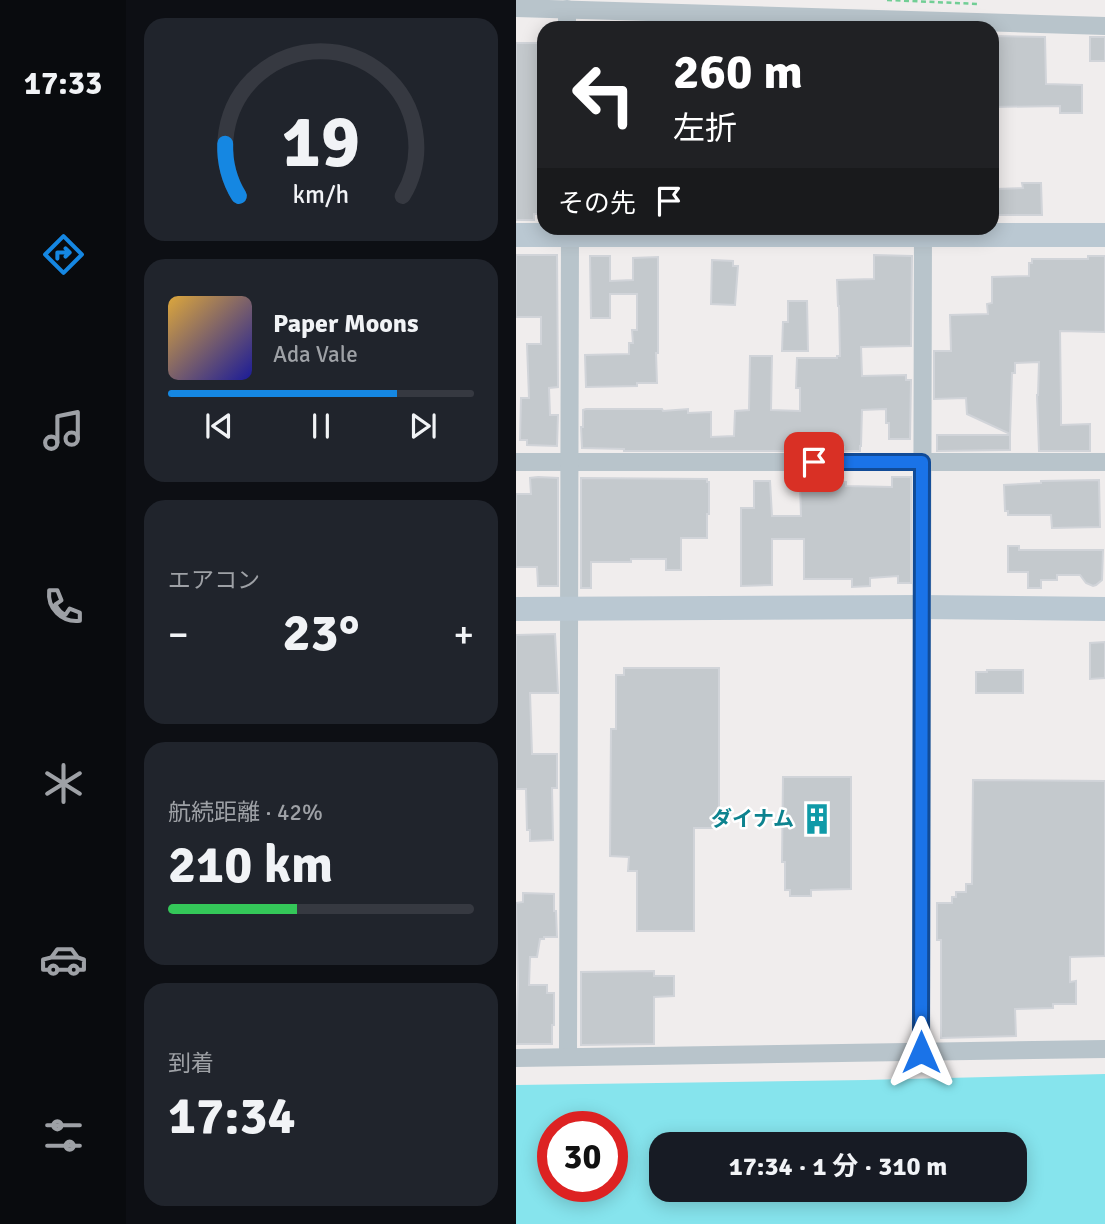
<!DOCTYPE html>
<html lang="ja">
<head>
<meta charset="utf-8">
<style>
  body { margin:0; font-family:Signika,"Noto Sans JP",sans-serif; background:#20242c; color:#f1f3f6; height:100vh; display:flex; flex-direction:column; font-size:26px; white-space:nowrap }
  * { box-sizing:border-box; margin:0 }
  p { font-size:23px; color:#9ea1a6 }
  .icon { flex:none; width:38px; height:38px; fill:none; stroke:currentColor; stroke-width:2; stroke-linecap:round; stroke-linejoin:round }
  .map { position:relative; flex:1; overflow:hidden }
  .drawer { display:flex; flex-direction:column; gap:18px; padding:18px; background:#0d0f14; width:390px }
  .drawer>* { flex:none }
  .top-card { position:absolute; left:21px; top:21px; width:462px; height:214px; border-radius:21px; box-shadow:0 4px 18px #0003; background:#202124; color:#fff; overflow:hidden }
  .speed { position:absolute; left:21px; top:1111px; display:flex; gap:14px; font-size:35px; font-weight:700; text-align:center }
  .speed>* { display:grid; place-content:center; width:91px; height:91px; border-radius:50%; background:#171b24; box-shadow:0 4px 18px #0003; line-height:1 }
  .speed .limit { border:10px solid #d22; background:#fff; color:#111 }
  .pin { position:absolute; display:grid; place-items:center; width:60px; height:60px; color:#fff; margin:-30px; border-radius:14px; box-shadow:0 4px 10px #0006 }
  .me { position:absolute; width:77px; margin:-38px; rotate:0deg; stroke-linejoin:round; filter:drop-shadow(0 0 5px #0008) }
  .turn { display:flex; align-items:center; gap:24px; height:147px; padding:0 21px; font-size:32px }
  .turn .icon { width:91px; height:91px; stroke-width:2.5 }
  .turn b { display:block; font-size:49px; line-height:60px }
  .then { display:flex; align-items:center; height:66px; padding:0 21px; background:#0003; gap:14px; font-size:26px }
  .big { font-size:52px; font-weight:700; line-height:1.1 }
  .drawer .tile { flex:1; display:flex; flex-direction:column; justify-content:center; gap:10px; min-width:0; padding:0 24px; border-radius:21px; background:#20242c }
  .drawer .dial { align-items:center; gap:0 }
  .dial svg { height:182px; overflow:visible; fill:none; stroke:#363941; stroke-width:7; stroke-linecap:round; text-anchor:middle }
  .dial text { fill:#f1f3f6; stroke:none }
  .song { display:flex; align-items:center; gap:21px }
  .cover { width:84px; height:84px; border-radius:10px; background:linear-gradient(135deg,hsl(40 70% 55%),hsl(240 70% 35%)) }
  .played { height:7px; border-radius:4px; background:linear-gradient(90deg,#1587e2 75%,#363941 75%) }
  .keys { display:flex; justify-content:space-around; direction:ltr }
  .heat { display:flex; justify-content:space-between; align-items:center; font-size:38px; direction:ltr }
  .charge { height:10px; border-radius:5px; background:linear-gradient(90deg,#34c759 42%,#363941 0) }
  .trip { position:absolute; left:133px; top:1132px; width:378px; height:70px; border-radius:21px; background:#171b24; box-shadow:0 4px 18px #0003; font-weight:700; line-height:70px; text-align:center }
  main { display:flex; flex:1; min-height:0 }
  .dock { display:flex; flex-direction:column; width:126px; justify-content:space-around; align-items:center; background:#090b0e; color:#9ea1a6 }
  .dock .icon { width:49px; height:49px }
  .dock .on { color:#1587e2 }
  .dock b { font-size:32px; color:#f1f3f6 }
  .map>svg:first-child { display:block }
  .water { fill:#86e4ed; fill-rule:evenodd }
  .building { fill:#c4c9cd; stroke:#d1d4d9; stroke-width:2 }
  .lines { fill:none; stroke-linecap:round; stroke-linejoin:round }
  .path { stroke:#71ce95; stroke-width:2.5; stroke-dasharray:5 3.5; stroke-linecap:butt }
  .street { stroke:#b8c4cb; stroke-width:18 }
  .secondary { stroke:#bac8d2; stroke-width:24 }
  .route-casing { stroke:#114b97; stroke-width:18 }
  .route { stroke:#1a73e8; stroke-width:12 }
  .labels { text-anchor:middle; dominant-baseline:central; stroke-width:5; stroke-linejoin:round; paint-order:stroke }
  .culture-label { font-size:21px; font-weight:bold; fill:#0d838f; stroke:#fff; text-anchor:end }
</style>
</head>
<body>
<main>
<nav class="dock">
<b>17:33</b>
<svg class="icon on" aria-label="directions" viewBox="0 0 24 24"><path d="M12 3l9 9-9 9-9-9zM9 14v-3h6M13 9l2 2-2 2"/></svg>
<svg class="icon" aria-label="music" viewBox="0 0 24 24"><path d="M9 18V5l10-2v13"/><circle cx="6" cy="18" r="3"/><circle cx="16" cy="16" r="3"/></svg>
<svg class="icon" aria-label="phone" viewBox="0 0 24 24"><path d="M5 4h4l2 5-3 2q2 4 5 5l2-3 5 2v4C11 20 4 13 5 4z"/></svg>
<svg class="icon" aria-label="climate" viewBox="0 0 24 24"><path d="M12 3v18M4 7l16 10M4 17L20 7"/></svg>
<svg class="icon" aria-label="car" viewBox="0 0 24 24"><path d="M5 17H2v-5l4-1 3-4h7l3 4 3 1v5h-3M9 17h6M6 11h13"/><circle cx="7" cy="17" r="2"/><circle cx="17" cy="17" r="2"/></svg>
<svg class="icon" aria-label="filters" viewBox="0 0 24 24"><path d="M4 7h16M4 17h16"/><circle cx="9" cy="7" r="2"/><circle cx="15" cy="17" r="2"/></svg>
</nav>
<section class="drawer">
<div class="tile dial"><svg viewBox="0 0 100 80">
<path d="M14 69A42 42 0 1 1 86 69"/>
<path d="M14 69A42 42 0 0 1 8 46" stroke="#1587e2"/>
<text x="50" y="56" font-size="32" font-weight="700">19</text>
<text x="50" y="72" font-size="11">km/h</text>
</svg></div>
<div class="tile">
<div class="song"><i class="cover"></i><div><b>Paper Moons</b><p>Ada Vale</p></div></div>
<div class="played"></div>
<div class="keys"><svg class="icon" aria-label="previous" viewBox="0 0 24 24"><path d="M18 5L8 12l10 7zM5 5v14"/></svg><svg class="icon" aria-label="pause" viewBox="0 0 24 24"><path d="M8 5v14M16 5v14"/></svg><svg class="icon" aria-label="next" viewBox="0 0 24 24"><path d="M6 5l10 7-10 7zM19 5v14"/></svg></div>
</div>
<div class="tile"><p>エアコン</p>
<div class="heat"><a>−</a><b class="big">23°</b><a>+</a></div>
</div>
<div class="tile"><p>航続距離 · 42%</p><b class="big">210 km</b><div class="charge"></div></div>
<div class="tile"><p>到着</p><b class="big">17:34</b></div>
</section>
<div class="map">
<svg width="589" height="1224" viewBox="0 0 589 1224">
  <rect width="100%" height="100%" fill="#f0eded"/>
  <!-- water -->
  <path class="water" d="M589 1074V1224H0V1085L349 1080ZM37 1127H96V1186H37ZM145 1144H499V1190H145Z"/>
  <!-- building -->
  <g class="building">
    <path d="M476 36 529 37 530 84 566 85V113H544V106L476 107Z"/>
    <rect x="574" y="37" width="15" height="24"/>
    <path d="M0 43H28V173H26L27 214H18V220H0Z"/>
    <path d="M506 183H525L526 215H479V200H481V189L507 188Z"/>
    <path d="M0 255H41L42 387 33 388 34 415H42L41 446 11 445V440H4L5 398H13L11 344H25V317H0Z"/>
    <path d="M358 255 396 256 395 346 345 347 346 376 390 375V380H395L394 439H373V423H370V409L346 410 345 446H344V451H328V447L325 446H270V451H108V449L66 448 65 427H67V410L70 409H146L147 411 172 409V413L195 412V437L218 436 219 411 233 410 234 356H256L255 410 284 411V388H280L281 358H321V356H324L323 306H322L321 280 358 279Z"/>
    <path d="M74 256H94V281L117 280V258L142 257V353H140L141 383H121V386L70 387 69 355 113 354V343H117L116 330H121V294H94V318H75Z"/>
    <path d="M572 256H589V332L544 331 545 407V425L574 424V451H523L521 395H522L523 362 499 363V373H496L494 434 451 414 450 398 418 399V351H435L434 315 472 314 471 304 476 303V277L513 276V263H516V259H572Z"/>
    <path d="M196 260 217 261V266H222L219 305 195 304Z"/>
    <path d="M272 301H291L292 351H266L267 322H272Z"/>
    <path d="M421 435H494V450L421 451Z"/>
    <path d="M22 477 42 478V586H22L21 567H0V494H15L14 478Z"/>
    <path d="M376 477H395V583H382V576L354 578V586L336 587V579H288V539H256V585L225 586V508H238V481H254L256 516H285L284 484 330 482V486L376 487Z"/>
    <path d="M65 478 191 479V482H193V514H191V538H165V570H150V559H115V562H75V588H65Z"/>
    <path d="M583 480 584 527 536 528 535 515H492V511H489L488 485 525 483V481Z"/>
    <path d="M492 546H503V550H587L586 580 580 585 577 586 570 583 564 575H541V580H525V588H512V572H492Z"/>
    <path d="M39 634 42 693H14L16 754H41V788H36L37 840 14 841V830H11L10 789H0V635Z"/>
    <path d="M589 642V678L574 679V643Z"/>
    <path d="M108 668H203V828H178V931H121V871H112L113 857 94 856 95 729H100V675H108Z"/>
    <path d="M471 670H507V693H460V672H471Z"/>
    <path d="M267 777H335V889L295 890V896H274V890H269V862H266Z"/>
    <path d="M457 780 589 781V956L554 957V982L560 981V1004H537V1008L499 1009 500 1036 425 1038V940H421V903H436V897H440V892H450V884H456Z"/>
    <path d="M7 893 38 894V911H40L41 937H28V939H24L21 957H14L13 985H31V993H38V1025H36V1044H0L2 985 0 903 7 902Z"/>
    <path d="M138 971V976H158V996L138 997V1044L65 1045V972Z"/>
  </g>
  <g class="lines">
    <!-- path -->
    <path class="path" d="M371 0 463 4"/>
    <!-- street -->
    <g class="street">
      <path d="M0 8 589 26"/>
      <path d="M51 9V28"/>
      <path d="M0 462H589"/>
      <path d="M405 1052 407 228"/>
      <path d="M52 1057 54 228"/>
      <path d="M0 1058 589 1049"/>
    </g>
    <!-- secondary -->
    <g class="secondary">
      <path d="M0 235H589"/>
      <path d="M0 609 405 607 589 609"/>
    </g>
  </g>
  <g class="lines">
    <defs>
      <path id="route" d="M298 462H406L405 1052"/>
    </defs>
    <!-- route casing -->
    <use href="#route" class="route-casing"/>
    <!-- route -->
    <use href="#route" class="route"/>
  </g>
  <!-- icons -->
  <defs>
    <symbol id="building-bare" viewBox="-9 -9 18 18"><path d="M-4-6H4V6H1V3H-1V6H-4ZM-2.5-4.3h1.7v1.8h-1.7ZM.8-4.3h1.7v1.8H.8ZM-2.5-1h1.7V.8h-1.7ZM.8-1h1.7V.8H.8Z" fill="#0f9aa8" stroke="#fff" stroke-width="2.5" paint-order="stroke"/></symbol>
  </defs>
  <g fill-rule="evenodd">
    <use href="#building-bare" x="279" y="797" width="44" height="44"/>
  </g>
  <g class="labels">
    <!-- culture labels -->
    <g class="culture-label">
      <text x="278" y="819">ダイナム</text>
    </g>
  </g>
</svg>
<div class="speed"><div class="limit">30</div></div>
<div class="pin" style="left:298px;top:462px;background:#d93025"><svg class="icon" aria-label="arrive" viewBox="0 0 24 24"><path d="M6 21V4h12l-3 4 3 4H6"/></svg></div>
<svg class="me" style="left:405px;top:1052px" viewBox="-20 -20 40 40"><path d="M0-17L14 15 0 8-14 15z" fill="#1a73e8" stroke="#fff" stroke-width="4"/></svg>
<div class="trip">17:34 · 1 分 · 310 m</div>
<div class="top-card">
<div class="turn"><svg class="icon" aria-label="left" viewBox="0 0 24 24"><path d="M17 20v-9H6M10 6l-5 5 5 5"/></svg><div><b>260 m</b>左折</div></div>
<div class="then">その先<svg class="icon" aria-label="arrive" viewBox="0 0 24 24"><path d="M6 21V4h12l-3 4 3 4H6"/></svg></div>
</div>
</div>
</main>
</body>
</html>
